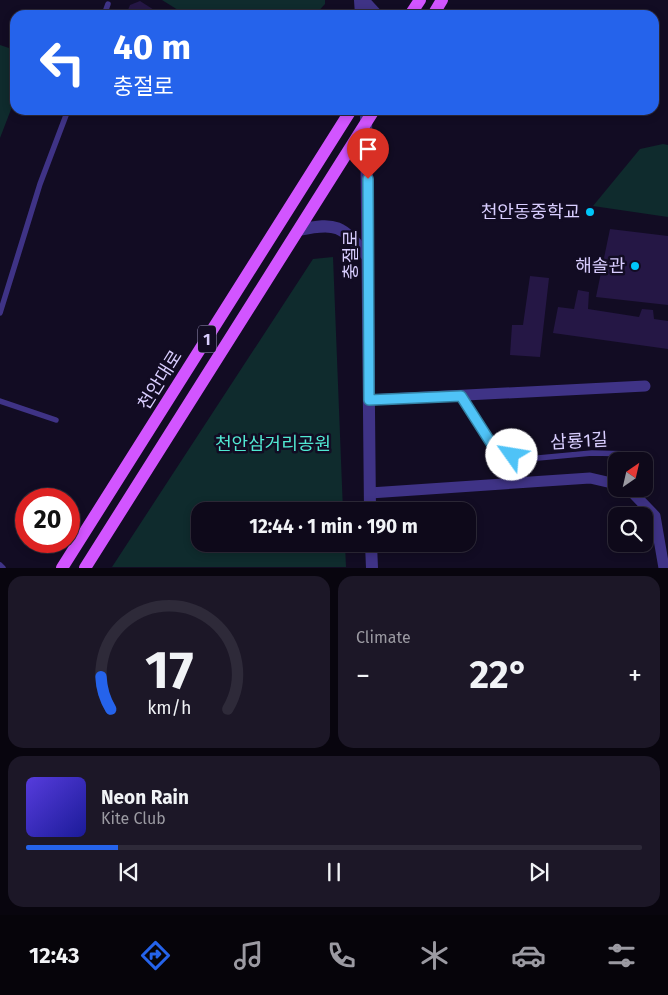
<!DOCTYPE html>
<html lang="en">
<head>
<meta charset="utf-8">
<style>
  body { margin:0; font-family:"Fira Sans","Noto Sans KR",sans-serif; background:#1c1727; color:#f1f3f6; height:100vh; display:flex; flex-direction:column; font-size:19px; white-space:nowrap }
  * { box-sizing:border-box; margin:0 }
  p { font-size:16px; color:#9b9aa2 }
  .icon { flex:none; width:28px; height:28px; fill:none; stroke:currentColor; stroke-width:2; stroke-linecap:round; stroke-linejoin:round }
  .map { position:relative; height:568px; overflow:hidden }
  .side { display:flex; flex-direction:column; gap:8px; padding:8px; background:#08050e; flex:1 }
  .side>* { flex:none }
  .top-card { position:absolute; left:10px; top:10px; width:649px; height:105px; border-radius:15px; box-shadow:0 2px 8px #0003,0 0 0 1px #2e2a39; background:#2563eb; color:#fff; overflow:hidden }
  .needle { width:32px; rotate:34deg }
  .fabs { position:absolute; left:608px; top:452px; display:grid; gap:10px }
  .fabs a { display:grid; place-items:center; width:45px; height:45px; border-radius:10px; background:#0e091a; box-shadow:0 2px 8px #0003,0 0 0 1px #2e2a39; font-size:25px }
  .speed { position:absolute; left:15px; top:488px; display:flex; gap:10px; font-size:25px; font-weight:700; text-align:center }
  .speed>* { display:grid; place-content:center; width:65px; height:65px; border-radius:50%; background:#0e091a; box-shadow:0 2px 8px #0003,0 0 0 1px #2e2a39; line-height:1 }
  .speed .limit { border:8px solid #d22; background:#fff; color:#111 }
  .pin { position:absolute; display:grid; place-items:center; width:42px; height:42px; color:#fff; margin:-51px -21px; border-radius:50% 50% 50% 0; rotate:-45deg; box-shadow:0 0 5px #0007 }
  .pin .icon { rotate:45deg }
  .me { position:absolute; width:55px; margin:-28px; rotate:302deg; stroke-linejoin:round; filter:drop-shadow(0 0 4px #0008) }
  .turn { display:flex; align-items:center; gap:18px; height:105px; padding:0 20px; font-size:22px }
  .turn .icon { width:65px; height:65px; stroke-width:2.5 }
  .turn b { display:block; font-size:35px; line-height:42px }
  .big { font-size:38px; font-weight:700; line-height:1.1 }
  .side .card { flex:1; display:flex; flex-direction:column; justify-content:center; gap:8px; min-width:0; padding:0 18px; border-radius:15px; background:#1c1727 }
  .side .dial { align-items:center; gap:0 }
  .dial svg { height:130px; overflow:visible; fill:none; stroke:#2e2a39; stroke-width:7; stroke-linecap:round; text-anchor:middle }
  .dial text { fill:#f1f3f6; stroke:none }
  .song { display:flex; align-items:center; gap:15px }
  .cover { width:60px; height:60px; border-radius:8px; background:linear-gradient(135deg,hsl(250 70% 55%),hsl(240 70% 35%)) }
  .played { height:5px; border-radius:2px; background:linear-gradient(90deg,#2563eb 15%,#2e2a39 15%) }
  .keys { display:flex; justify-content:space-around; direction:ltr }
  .heat { display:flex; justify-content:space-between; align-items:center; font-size:28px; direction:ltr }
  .side .tiles { flex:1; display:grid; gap:8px; grid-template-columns:1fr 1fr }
  .card:last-child { grid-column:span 2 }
  .trip { position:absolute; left:191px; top:502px; width:285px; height:50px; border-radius:15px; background:#0e091a; box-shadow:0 2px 8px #0003,0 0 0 1px #2e2a39; font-weight:700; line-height:50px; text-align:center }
  .dock { display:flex; height:80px; justify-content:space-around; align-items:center; background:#06040a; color:#9b9aa2 }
  .dock .icon { width:35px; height:35px }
  .dock .active { color:#2563eb }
  .dock b { font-size:22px; color:#f1f3f6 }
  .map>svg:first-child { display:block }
  .green { fill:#0f2b2d }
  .building { fill:#251745 }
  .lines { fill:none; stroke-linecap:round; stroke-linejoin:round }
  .service { stroke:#3f3386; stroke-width:5.5 }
  .minor { stroke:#3f3386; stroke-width:11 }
  .tertiary { stroke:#3f3386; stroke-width:12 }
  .primary { stroke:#d255ff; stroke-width:12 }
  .route-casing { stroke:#337fa1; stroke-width:12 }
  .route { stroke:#4fc3f7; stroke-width:9 }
  .poi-dot { fill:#00c6f9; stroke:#120c23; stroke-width:2 }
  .labels { text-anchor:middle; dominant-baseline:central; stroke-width:5; stroke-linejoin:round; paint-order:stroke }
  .shield { fill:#120c23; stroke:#9d94bd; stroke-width:1 }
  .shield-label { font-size:16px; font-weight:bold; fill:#d9ceff }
  .poi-label { font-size:18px; fill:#d9ceff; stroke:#120c23; text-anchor:end }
  .street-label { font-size:18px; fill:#d9ceff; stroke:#120c23 }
  .park-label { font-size:18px; fill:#51e8d2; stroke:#120c23 }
</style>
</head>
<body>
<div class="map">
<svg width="668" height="568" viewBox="0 0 668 568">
  <rect width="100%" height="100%" fill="#120c23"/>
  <!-- green -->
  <g class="green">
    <path d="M162 0H325V4L315 15H186Z"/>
    <path d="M0 45 15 50V99L0 138Z"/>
    <path d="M663 144 668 145V217L593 206 640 149Z"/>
    <path d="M333 257 343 511H200V544H345L346 567H112L313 259Z"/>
  </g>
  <!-- building -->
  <g class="building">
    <path d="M140 1 162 15H126L130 5Z"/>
    <path d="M610 229 668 236V305L596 297Z"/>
    <path d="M530 276 549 278 540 357 510 355 512 325H523Z"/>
    <path d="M578 290 589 292 588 309 639 317 642 309 653 310 654 319 668 321V349L553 333 558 307 574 309Z"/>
  </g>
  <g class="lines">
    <!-- service -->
    <g class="service">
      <path d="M104 15 108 4"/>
      <path d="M0 313 40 184 68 110"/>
      <path d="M461 396 516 483"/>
      <path d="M0 401 56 420"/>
      <path d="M498 454 538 458 592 453 632 454"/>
      <path d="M0 565 3 568"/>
    </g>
    <!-- minor -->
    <g class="minor">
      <path d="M369 400 645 386"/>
      <path d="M629 489 655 516 664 568"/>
      <path d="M370 493 590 478 616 484"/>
    </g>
    <!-- tertiary -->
    <g class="tertiary">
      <path d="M360 0 361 15"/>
      <path d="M363 0 377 15"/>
      <path d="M366 110 370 511"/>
      <path d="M299 230C339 221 342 227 368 257"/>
      <path d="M371 544 372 568"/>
    </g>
    <!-- primary -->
    <g class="primary">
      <path d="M410 15 420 0"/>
      <path d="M433 15 442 0"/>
      <path d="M62 568 351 110"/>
      <path d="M85 568 374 110"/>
    </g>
  </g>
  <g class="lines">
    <defs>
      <path id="route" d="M368 179 369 400 461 396 498 454 512 455"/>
    </defs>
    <!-- route casing -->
    <use href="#route" class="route-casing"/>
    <!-- route -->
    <use href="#route" class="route"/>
  </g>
  <!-- markers -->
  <g class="poi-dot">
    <circle cx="590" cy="212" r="5"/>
    <circle cx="635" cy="266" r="5"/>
  </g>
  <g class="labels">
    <!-- shield labels -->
    <rect class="shield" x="198" y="325.5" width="18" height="27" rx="4"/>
    <g class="shield-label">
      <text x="207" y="339">1</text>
    </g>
    <!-- poi labels -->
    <g class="poi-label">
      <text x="580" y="212">천안동중학교</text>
      <text x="625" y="266">해솔관</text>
    </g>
    <!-- street labels -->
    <g class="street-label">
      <text transform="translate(351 255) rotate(-90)">충절로</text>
      <text transform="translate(160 380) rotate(-58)">천안대로</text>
      <text transform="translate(579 441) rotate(-3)">삼룡1길</text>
    </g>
    <!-- park labels -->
    <g class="park-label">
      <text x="273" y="444">천안삼거리공원</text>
    </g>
  </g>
</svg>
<div class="fabs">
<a><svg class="needle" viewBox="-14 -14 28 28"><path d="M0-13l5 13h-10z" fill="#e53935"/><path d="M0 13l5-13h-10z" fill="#9b9aa2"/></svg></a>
<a><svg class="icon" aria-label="search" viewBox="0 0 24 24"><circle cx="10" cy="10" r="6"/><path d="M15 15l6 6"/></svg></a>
</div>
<div class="speed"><div class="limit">20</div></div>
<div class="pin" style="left:368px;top:179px;background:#d93025"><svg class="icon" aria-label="arrive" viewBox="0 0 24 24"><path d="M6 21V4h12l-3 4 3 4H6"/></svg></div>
<svg class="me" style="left:512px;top:455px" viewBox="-20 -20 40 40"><circle r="19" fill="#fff"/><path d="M0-13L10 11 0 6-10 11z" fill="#4fc3f7"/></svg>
<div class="trip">12:44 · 1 min · 190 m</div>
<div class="top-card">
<div class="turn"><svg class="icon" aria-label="left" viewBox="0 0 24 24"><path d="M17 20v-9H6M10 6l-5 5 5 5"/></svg><div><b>40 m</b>충절로</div></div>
</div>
</div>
<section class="side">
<div class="tiles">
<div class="card dial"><svg viewBox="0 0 100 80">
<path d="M14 69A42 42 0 1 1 86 69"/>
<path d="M14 69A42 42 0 0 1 8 49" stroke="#2563eb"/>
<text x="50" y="56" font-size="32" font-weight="700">17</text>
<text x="50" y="72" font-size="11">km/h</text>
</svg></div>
<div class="card"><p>Climate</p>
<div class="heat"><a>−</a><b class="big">22°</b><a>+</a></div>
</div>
<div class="card">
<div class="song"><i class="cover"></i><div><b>Neon Rain</b><p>Kite Club</p></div></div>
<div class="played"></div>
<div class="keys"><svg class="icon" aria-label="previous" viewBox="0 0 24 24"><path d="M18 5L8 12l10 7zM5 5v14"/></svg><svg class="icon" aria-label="pause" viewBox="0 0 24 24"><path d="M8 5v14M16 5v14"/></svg><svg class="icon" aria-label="next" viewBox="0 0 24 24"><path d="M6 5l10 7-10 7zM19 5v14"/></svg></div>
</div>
</div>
</section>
<nav class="dock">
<b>12:43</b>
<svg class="icon active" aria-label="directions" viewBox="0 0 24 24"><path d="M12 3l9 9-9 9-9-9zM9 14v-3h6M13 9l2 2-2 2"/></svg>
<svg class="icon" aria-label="music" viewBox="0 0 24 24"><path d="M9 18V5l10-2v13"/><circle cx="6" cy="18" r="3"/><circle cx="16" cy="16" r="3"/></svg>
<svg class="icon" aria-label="phone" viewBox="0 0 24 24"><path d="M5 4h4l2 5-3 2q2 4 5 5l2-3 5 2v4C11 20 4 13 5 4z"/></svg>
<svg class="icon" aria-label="climate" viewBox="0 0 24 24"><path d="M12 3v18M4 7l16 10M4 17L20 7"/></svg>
<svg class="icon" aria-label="car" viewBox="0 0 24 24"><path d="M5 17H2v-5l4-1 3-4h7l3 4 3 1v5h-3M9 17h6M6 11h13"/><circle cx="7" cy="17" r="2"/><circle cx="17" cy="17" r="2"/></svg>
<svg class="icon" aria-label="filters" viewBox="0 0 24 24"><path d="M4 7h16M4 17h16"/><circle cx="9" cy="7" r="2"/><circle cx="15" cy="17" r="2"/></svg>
</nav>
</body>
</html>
